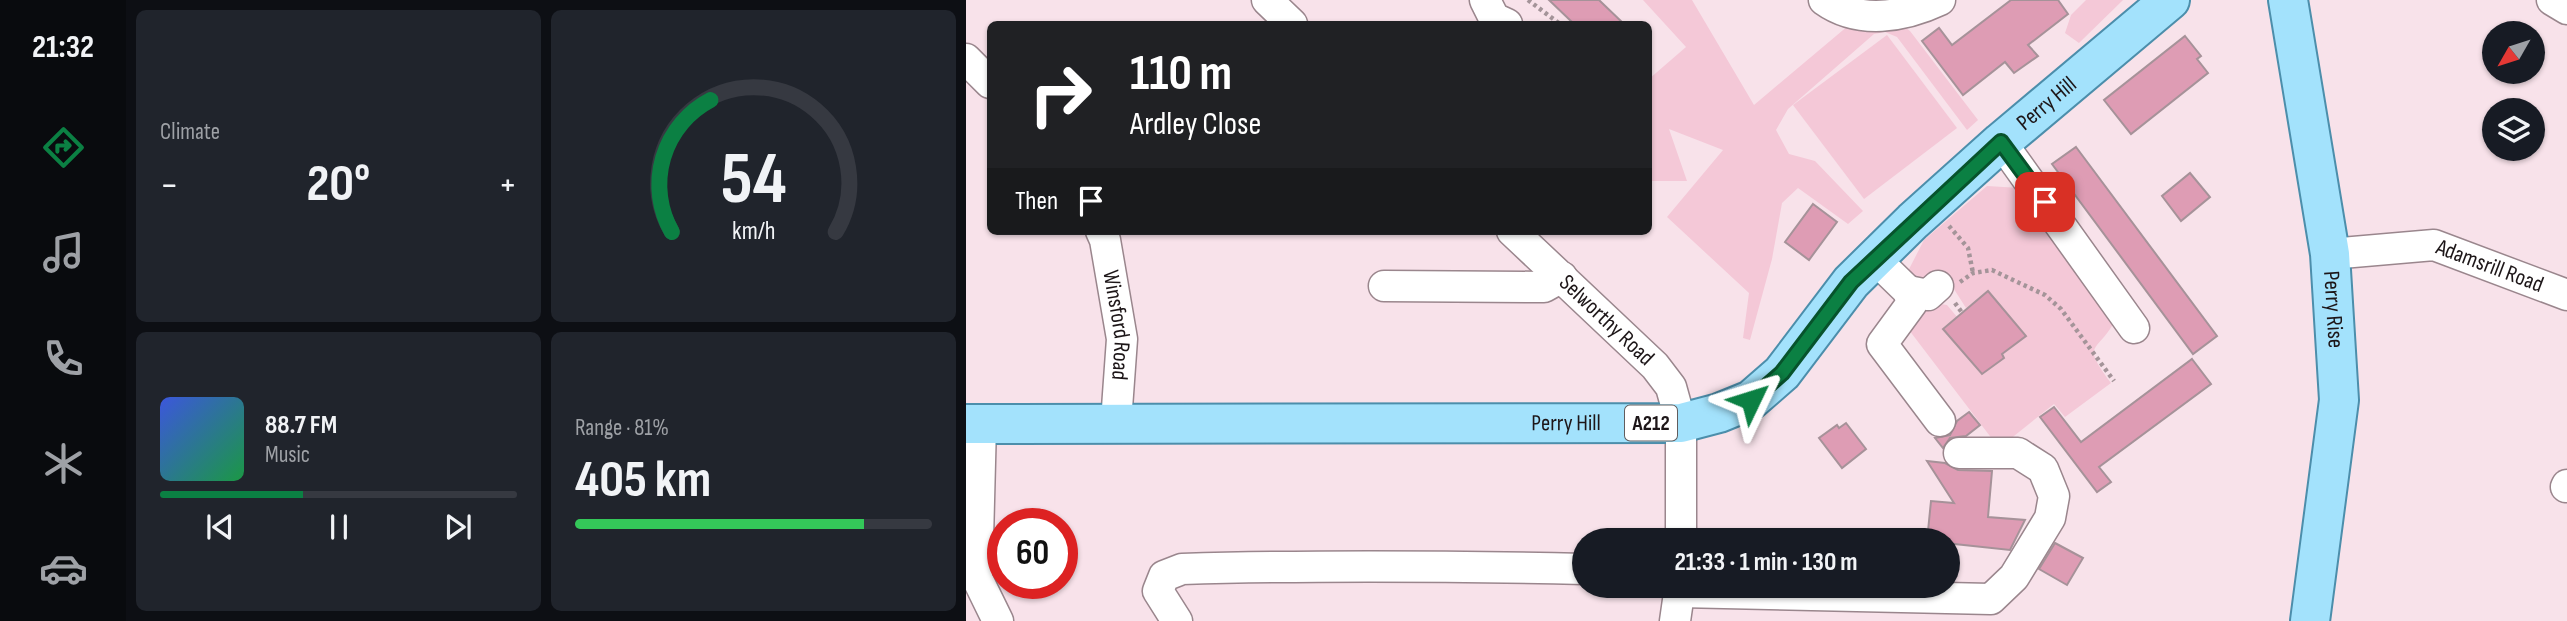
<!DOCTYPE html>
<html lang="en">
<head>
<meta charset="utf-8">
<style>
  body { margin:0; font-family:"Sofia Sans Condensed",sans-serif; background:#20242c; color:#f1f3f6; height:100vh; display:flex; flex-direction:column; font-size:26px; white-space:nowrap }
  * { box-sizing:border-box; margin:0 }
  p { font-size:23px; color:#9ea1a6 }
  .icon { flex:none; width:38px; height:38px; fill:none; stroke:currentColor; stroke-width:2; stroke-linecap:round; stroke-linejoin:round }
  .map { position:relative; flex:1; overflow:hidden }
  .side { display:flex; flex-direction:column; gap:10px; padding:10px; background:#0d0f14; width:840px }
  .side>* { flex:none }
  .hud { position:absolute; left:21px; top:21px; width:665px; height:214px; border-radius:10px; box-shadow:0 2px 5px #0004; background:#202124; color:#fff; overflow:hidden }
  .needle { width:46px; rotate:231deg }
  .tools { position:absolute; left:1516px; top:21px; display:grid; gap:14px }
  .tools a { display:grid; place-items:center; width:63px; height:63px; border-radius:50%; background:#171b24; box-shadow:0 2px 5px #0004; font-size:35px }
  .speed { position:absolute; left:21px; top:508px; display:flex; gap:14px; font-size:35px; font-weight:700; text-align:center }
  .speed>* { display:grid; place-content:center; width:91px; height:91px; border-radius:50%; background:#171b24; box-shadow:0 2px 5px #0004; line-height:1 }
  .speed .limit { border:10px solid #d22; background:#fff; color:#111 }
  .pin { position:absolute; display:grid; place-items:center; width:60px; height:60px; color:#fff; margin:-30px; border-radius:14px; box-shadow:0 4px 10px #0006 }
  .me { position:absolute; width:77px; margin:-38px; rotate:49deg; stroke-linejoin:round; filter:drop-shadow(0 0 5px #0008) }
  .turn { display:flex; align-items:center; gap:24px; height:147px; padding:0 28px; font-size:32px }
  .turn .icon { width:91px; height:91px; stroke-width:2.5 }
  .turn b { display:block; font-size:49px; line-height:60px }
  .then { display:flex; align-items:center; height:66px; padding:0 28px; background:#0003; gap:14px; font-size:26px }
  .big { font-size:52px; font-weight:700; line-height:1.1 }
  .side .widget { flex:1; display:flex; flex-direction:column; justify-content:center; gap:10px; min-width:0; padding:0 24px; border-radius:10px; background:#20242c }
  .side .dial { align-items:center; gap:0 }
  .dial svg { height:182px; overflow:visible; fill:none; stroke:#363941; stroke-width:7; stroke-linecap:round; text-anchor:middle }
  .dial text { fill:#f1f3f6; stroke:none }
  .song { display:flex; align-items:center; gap:21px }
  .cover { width:84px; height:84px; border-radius:10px; background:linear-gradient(135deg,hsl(230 70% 55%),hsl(140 70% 35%)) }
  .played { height:7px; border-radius:4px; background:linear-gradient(90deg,#0b8043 40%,#363941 40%) }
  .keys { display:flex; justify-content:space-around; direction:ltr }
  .heat { display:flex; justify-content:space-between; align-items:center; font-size:38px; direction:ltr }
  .charge { height:10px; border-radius:5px; background:linear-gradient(90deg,#34c759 81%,#363941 0) }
  .side .tiles { flex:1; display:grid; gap:10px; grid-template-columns:repeat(2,1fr) }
  .trip { position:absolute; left:606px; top:528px; width:388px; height:70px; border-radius:35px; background:#171b24; box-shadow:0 2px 5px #0004; font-weight:700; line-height:70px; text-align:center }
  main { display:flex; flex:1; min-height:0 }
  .tab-bar { display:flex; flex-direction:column; width:126px; justify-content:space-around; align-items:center; background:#090b0e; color:#9ea1a6 }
  .tab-bar .icon { width:49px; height:49px }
  .tab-bar .selected { color:#0b8043 }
  .tab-bar b { font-size:32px; color:#f1f3f6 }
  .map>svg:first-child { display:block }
  .green { fill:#f4c8d7 }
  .building { fill:#de9cb4; stroke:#a69299; stroke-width:2 }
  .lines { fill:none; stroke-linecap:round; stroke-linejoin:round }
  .minor-casing { stroke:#9a868d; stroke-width:33 }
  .major-casing { stroke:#4c8eab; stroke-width:42 }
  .path { stroke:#a49499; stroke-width:4.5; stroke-dasharray:3.5 3.5; stroke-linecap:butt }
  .minor { stroke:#fff; stroke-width:30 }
  .major { stroke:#a3e2fc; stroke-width:38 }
  .route-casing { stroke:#07532c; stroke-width:18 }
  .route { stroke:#0b8043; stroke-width:12 }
  .labels { text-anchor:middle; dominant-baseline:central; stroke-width:5; stroke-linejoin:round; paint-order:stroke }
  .shield { fill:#fff; stroke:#615c5d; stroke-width:2 }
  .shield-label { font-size:21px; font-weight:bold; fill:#1d1618 }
  .street-label { font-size:23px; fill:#1d1618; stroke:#fff }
</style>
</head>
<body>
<main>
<nav class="tab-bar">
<b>21:32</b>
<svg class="icon selected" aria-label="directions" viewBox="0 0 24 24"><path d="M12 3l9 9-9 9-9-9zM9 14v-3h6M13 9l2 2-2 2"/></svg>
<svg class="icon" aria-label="music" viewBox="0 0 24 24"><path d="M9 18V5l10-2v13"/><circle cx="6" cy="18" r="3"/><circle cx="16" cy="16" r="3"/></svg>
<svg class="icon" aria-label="phone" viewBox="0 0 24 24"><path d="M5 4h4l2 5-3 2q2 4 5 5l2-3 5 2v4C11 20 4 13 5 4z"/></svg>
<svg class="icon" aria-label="climate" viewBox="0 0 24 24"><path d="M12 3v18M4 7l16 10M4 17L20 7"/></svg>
<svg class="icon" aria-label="car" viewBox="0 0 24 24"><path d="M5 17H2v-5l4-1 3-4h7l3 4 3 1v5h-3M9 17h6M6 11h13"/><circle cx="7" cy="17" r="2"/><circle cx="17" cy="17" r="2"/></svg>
</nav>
<section class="side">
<div class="tiles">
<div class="widget"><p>Climate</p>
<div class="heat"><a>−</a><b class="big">20°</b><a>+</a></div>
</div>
<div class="widget dial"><svg viewBox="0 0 100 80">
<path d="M14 69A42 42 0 1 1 86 69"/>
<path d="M14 69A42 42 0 0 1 31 11" stroke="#0b8043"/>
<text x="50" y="56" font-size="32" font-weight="700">54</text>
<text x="50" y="72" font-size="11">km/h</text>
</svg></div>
<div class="widget">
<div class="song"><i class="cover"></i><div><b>88.7 FM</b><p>Music</p></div></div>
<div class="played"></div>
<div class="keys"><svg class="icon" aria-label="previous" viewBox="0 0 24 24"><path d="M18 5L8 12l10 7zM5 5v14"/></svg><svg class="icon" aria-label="pause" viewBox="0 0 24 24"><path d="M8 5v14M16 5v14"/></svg><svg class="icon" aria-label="next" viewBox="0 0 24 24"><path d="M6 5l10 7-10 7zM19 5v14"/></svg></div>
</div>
<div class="widget"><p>Range · 81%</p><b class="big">405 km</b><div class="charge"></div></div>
</div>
</section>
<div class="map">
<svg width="1601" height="621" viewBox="0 0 1601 621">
  <rect width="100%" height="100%" fill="#f8e2ea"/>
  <!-- green -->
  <g class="green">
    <path d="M677 0H726L788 105 889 20 931 21 944 31 1012 120 1001 130 931 37 919 32 908 34 822 109 810 130 823 154 849 161 897 211 882 224 832 188 816 203 806 259 784 340 777 338 783 293 701 217 757 150 703 129 721 181H683V79L720 47Z"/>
    <path d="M1120 0H1157L1113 43 1099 33 1105 15Z"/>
    <path d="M921 35 991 128 898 199 827 105Z"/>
    <path d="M1021 186 1054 188 1150 319C1131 355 1114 341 1145 383L1099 417 1088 404 1033 448 943 330 954 301 981 305 992 318 977 330 1016 374 1038 358 1036 354 1060 335 1022 292 1000 308 986 286 940 275 958 240Z"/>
  </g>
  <!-- building -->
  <g class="building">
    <path d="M583 0H633L658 24H608Z"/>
    <path d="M1045 0H1092L1102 14 1062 45 1072 56 1048 73 1039 62 997 95 956 41 973 28 986 45Z"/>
    <path d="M1219 36 1235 56 1231 59 1242 73 1165 134 1138 100Z"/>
    <path d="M1110 147 1251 336 1227 354 1086 164Z"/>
    <path d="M1224 173 1244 197 1215 221 1196 196Z"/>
    <path d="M847 204 871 222 843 260 819 242Z"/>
    <path d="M1022 291 1060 336 1036 354 1038 358 1016 374 977 329Z"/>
    <path d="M1226 359 1245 384 1133 467 1145 482 1131 492 1074 417 1088 407 1115 442Z"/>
    <path d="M1003 412 1014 425 1000 436 984 438 977 448 969 438 984 435 991 421Z"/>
    <path d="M880 423 900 449 876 468 853 438 871 425 873 428Z"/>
    <path d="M961 461 979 463 992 470 1026 471 1022 517 1059 520 1044 550 961 541 965 501 988 503Z"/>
    <path d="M1089 543 1117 558 1101 585 1073 569Z"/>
  </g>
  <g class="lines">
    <defs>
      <g id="minor">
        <path d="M301 0 326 24"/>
        <path d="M519 0 528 18 541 24"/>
        <path d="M858 0C893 25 938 17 974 0"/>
        <path d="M1586 0 1601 9"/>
        <path d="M0 59 24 83"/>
        <path d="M1035 142 1168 328"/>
        <path id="s1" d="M135 231 139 240 156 339 150 422"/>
        <path id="s2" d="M546 231 689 366 705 387 715 423V541"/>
        <path id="s3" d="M1364 254 1468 245 1601 295"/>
        <path d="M909 259 942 291 946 303 916 344 974 421"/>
        <path d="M418 286 578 287 596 277"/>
        <path d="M942 291 962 295 972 286"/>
        <path d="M15 424 11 578 32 621"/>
        <path d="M1600 487 1601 485"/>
        <path d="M713 592 1025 599 1048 577 1084 518 1088 496 1077 469 1052 453H993"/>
        <path d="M211 621 192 591 198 576 216 569C350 565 484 566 618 569"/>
        <path d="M709 621 714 586"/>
      </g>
      <g id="major">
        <path id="s4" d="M1322 0 1364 254 1373 400 1344 621"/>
        <path id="s5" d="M0 424 715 423 753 413 785 400 816 373 885 282 947 221 1035 142 1204 0"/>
      </g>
    </defs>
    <!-- minor casing -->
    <use href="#minor" class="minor-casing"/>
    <!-- major casing -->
    <use href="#major" class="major-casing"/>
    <!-- path -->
    <g class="path">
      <path d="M562 0 594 24"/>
      <path d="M983 226 1002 248 1007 273"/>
      <path d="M994 282 1007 273 1026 270 1079 295 1095 309 1148 381"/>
      <path d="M989 303 997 314"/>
    </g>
    <!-- minor -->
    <use href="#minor" class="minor"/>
    <!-- major -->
    <use href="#major" class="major"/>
  </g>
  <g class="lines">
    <defs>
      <path id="route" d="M785 400 816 373 885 282 1035 142 1079 202"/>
    </defs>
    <!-- route casing -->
    <use href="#route" class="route-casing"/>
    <!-- route -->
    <use href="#route" class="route"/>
  </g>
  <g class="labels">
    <!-- shield labels -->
    <rect class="shield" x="659" y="405.5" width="52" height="35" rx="5"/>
    <g class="shield-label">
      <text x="685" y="423">A212</text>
    </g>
    <!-- street labels -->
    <g class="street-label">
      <text stroke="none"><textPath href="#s5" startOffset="1209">Perry Hill</textPath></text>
      <text stroke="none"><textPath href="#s3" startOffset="164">Adamsrill Road</textPath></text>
      <text stroke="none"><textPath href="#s4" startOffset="313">Perry Rise</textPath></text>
      <text stroke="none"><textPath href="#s2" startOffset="130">Selworthy Road</textPath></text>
      <text stroke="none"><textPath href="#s1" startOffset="96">Winsford Road</textPath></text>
      <text stroke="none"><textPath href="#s5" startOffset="600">Perry Hill</textPath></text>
    </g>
  </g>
</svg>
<div class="tools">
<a><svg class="needle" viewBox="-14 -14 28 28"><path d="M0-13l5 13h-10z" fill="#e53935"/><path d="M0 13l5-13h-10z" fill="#9ea1a6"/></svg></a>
<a><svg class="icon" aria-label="layers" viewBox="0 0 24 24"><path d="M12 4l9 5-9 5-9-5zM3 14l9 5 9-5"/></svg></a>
</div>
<div class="speed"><div class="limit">60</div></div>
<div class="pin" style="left:1079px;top:202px;background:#d93025"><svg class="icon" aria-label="arrive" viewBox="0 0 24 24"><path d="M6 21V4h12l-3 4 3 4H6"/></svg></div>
<svg class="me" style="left:785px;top:400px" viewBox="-20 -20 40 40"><path d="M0-17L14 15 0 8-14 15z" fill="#0b8043" stroke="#fff" stroke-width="4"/></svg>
<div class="trip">21:33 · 1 min · 130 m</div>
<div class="hud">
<div class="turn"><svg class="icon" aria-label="right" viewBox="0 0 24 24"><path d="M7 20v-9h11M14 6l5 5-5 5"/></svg><div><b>110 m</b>Ardley Close</div></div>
<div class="then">Then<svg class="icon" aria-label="arrive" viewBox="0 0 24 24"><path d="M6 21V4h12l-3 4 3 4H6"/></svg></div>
</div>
</div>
</main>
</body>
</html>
